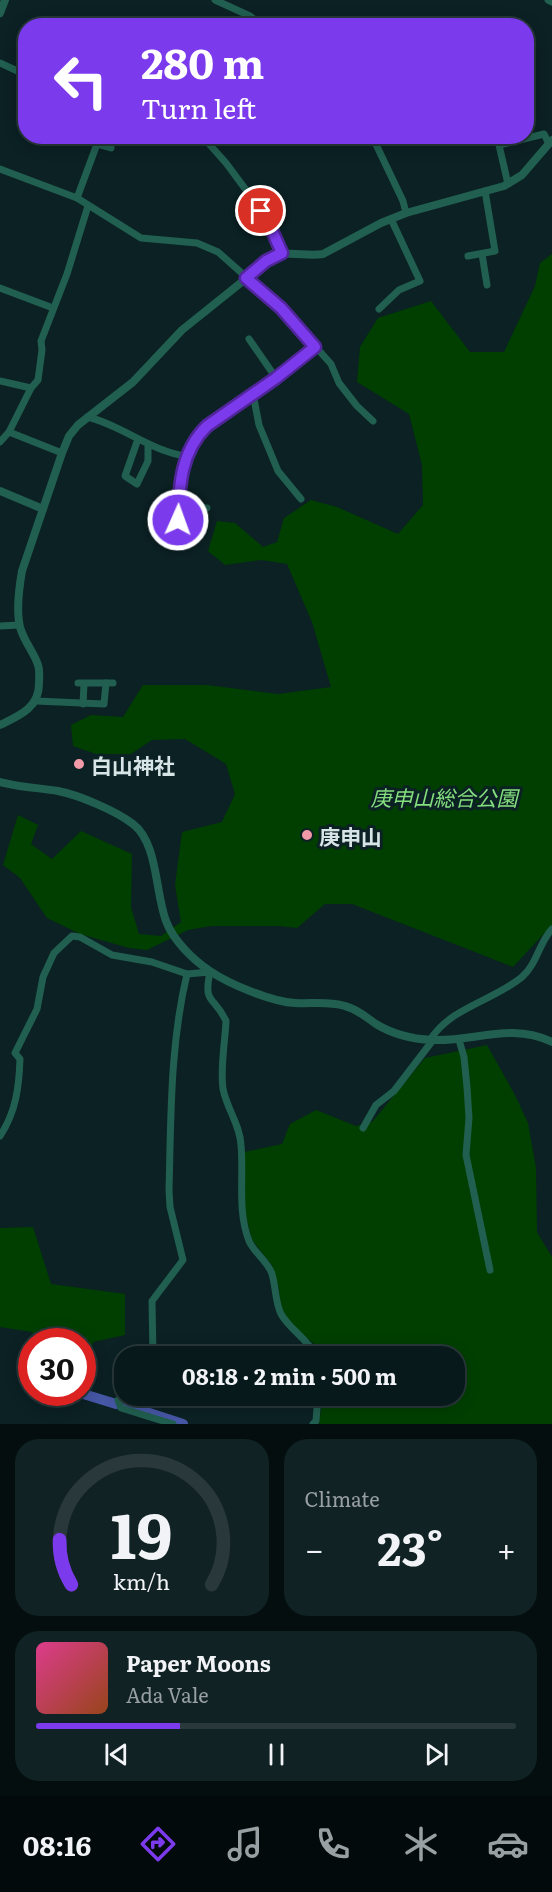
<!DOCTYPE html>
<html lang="en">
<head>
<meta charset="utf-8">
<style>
  body { margin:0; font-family:Literata,"Noto Sans JP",serif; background:#112224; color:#f1f3f6; height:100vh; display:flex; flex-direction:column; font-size:22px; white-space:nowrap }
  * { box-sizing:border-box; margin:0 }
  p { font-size:20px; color:#98a0a3 }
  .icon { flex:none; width:33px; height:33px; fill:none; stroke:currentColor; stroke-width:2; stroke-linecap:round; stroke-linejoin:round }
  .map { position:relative; height:1424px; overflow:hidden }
  .drawer { display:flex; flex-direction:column; gap:15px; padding:15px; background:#040e0f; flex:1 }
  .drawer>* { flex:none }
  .hud { position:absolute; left:18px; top:18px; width:516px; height:126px; border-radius:24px; box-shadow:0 3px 15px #0003,0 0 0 2px #29383a; background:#7c3aed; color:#fff; overflow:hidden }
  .speed { position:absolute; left:18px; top:1328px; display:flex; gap:12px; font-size:30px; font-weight:700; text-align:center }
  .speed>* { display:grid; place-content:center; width:78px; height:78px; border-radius:50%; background:#08191b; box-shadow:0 3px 15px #0003,0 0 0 2px #29383a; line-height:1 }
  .speed .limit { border:9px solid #d22; background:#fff; color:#111 }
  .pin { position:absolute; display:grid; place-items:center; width:51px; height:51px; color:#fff; margin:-26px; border:3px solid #fff; border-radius:50%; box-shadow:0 2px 6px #0007 }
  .me { position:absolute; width:66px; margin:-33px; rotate:2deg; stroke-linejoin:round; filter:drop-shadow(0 0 4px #0008) }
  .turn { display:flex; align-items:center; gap:21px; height:126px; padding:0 24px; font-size:27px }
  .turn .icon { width:78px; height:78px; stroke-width:2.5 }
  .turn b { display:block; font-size:42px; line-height:51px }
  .big { font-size:45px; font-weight:700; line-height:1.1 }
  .drawer .tile { flex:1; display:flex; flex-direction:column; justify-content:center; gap:9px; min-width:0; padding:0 21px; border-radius:24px; background:#112224 }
  .drawer .dial { align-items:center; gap:0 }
  .dial svg { height:156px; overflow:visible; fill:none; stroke:#29383a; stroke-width:7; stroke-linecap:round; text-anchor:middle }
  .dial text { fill:#f1f3f6; stroke:none }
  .song { display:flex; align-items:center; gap:18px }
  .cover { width:72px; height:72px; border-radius:9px; background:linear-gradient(135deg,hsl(330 70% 55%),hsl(20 70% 35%)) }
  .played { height:6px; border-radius:3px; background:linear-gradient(90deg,#7c3aed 30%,#29383a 30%) }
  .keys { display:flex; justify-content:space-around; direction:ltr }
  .heat { display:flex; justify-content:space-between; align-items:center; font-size:33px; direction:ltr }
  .drawer .tiles { flex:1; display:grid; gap:15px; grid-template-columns:1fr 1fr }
  .tile:last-child { grid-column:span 2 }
  .trip { position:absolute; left:114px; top:1346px; width:351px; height:60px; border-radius:24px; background:#08191b; box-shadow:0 3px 15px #0003,0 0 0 2px #29383a; font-weight:700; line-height:60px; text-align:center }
  .menu { display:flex; height:96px; justify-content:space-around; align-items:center; background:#030a0b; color:#98a0a3 }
  .menu .icon { width:42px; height:42px }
  .menu .on { color:#7c3aed }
  .menu b { font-size:27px; color:#f1f3f6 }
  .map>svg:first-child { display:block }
  .green { fill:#003f00 }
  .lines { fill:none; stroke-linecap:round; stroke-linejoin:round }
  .river { stroke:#4657a6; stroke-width:10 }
  .minor { stroke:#215f50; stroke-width:7 }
  .tertiary { stroke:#215f50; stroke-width:8 }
  .route-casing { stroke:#51269a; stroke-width:15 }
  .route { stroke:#7c3aed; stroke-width:10 }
  .poi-dot { fill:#f39aa9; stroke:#0b2124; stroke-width:2 }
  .labels { text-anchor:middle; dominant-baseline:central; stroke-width:6; stroke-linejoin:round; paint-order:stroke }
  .poi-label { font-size:21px; font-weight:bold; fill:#d8e5e7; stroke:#0b2124; text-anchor:start }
  .park-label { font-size:21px; font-style:italic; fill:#84de7d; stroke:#0b2124 }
</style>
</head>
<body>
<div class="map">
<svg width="552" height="1424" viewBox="0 0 552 1424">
  <rect width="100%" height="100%" fill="#0b2124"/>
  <!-- green -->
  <g class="green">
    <path d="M552 254V925L513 967 352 904H325L297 928 279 926H211L188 930 147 950 129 948 80 934 47 918 20 878 3 865 18 815 38 825 31 844 52 859 81 831 132 854 131 907 139 934 161 936 181 922 175 885 182 832 222 822 235 794 226 764 185 739 152 740 131 754H96L73 746 71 725 91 715 123 717 143 685H207L278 694 331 687 312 622 287 564 261 560 225 565 208 551 217 521 235 523 263 547 277 542 284 518 311 500 337 507 398 534 423 505 422 465 409 414 357 382 360 347 378 318 431 301 470 352H504L535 286 540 263Z"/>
    <path d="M487 1045 515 1095 528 1123 536 1168 537 1232 552 1257V1424H319L323 1395H454V1356H319L313 1343 293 1326 280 1309 279 1289 272 1265 252 1240 244 1208V1152L282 1144 290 1124 316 1110 356 1126 372 1122 425 1058Z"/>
    <path d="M33 1227 51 1284 125 1294V1335L93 1342 87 1366 83 1365 82 1341H39L32 1332 0 1327V1228Z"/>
  </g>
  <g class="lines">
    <!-- river -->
    <g class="river">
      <path d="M77 1392 116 1404"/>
      <path d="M122 1404 183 1424"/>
    </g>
    <!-- minor -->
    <g class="minor">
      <path d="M215 0 250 16 263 26"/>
      <path d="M548 0 552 2"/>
      <path d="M0 63 26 75"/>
      <path d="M202 136 226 163 266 217 282 253"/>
      <path d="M372 136 403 201 406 213"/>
      <path d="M0 169 77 198 141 238 197 243 218 252 281 308 331 364 339 383 357 406 373 421"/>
      <path d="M508 184 499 145 544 134 549 144"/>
      <path d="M77 198 97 144 111 148"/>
      <path d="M482 254 487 285"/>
      <path d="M468 256 495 251 485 191"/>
      <path d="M0 288 53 308"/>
      <path d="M379 309 399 290 420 281 391 219"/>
      <path d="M249 339 276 378"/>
      <path d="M0 381 31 388"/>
      <path d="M253 394 259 425 278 471 301 499"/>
      <path d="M87 417C122 425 150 451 186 456"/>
      <path d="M9 432 62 453"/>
      <path d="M138 439 125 476 137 484 148 461V444"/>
      <path d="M0 442 9 432 31 388 38 380 42 350 41 341 67 274 88 206"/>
      <path d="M178 507 207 508"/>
      <path d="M178 521C179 486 180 451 207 426L276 378 315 347"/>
      <path d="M0 626 19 625"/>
      <path d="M78 683H113"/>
      <path d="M36 701 104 704 106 683"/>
      <path d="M83 704 84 684"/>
      <path d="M430 1040C451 1007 493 1001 522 977 537 964 539 943 552 929"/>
      <path d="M459 1040 464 1057 467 1087 469 1118 466 1155 490 1270"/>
      <path d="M363 1128 376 1105 394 1091 433 1040"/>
      <path d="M0 1136C16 1112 19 1087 20 1059L15 1053 37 1009 43 977 54 953 72 936 80 937 112 955 152 962 187 974 210 972C203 1005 214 995 226 1021 225 1043 220 1068 223 1089 227 1109 240 1125 241 1145 244 1178 237 1210 249 1241 254 1253 268 1261 272 1274 276 1287 275 1302 281 1314 290 1330 307 1338 316 1356"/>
      <path d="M153 1356 152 1301 183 1260 170 1207 169 1190C171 1117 170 1045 187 974"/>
      <path d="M125 1395 118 1400 121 1408 173 1424"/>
      <path d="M313 1424 316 1421 318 1395"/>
    </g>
    <!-- tertiary -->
    <g class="tertiary">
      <path d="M0 13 5 0"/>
      <path d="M0 491 43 509"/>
      <path d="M0 725C19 716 39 708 39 684 39 678 40 671 38 665 34 652 24 642 20 627 16 610 19 588 22 571L62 453 69 436 78 425 133 382 182 330 273 257C289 250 306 257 323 254L381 223 406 213 504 186 522 175 552 140"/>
      <path d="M0 782C19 787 39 788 58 791 79 795 116 811 133 824 158 843 155 892 166 921 173 940 193 960 210 971 229 984 272 1002 295 1003 312 1004 328 1001 345 1006 357 1009 366 1017 376 1024 394 1035 411 1039 432 1040 475 1042 510 1022 552 1042"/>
    </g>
  </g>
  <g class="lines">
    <defs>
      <path id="route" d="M178 520C179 486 181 451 207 426L276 378 315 347 281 308 246 278 266 261 282 253 266 217 261 211"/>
    </defs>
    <!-- route casing -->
    <use href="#route" class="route-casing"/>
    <!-- route -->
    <use href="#route" class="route"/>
  </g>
  <!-- markers -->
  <g class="poi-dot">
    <circle cx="79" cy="764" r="6"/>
    <circle cx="307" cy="835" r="6"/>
  </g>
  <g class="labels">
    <!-- poi labels -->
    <g class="poi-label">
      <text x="91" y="764">白山神社</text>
      <text x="319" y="835">庚申山</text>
    </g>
    <!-- park labels -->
    <g class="park-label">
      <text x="444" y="796">庚申山総合公園</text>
    </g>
  </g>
</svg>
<div class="speed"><div class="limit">30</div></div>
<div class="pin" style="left:261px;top:211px;background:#d93025"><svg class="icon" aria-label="arrive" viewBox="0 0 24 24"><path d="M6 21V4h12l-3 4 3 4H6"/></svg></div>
<svg class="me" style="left:178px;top:520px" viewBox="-20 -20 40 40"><circle r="17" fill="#7c3aed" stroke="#fff" stroke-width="3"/><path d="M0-11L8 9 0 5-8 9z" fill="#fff"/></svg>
<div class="trip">08:18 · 2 min · 500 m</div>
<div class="hud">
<div class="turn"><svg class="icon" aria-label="left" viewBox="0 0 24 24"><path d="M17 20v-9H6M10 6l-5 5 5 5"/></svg><div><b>280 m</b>Turn left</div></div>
</div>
</div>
<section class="drawer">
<div class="tiles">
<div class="tile dial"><svg viewBox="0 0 100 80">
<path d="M14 69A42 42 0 1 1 86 69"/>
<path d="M14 69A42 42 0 0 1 8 46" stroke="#7c3aed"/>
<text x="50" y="56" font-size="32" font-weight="700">19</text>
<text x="50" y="72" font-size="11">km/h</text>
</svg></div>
<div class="tile"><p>Climate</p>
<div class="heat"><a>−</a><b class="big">23°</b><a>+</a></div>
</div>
<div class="tile">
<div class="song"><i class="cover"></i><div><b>Paper Moons</b><p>Ada Vale</p></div></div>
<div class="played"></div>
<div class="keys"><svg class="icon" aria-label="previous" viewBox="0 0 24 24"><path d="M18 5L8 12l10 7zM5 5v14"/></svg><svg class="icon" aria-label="pause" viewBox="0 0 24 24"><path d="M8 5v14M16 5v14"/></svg><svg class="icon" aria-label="next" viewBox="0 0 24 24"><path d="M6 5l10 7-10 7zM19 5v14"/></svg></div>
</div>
</div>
</section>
<nav class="menu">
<b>08:16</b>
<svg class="icon on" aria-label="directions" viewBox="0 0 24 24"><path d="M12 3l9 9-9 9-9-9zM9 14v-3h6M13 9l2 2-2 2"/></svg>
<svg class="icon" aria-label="music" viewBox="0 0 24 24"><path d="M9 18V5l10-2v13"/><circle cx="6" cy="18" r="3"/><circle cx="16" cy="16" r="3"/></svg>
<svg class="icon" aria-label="phone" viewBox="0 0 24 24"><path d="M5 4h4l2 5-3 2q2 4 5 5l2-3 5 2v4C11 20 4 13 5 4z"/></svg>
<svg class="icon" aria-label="climate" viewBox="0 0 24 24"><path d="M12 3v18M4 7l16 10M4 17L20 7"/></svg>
<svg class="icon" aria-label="car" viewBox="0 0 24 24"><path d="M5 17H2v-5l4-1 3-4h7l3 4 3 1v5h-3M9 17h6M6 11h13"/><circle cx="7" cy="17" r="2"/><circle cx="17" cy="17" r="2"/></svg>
</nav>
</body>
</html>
